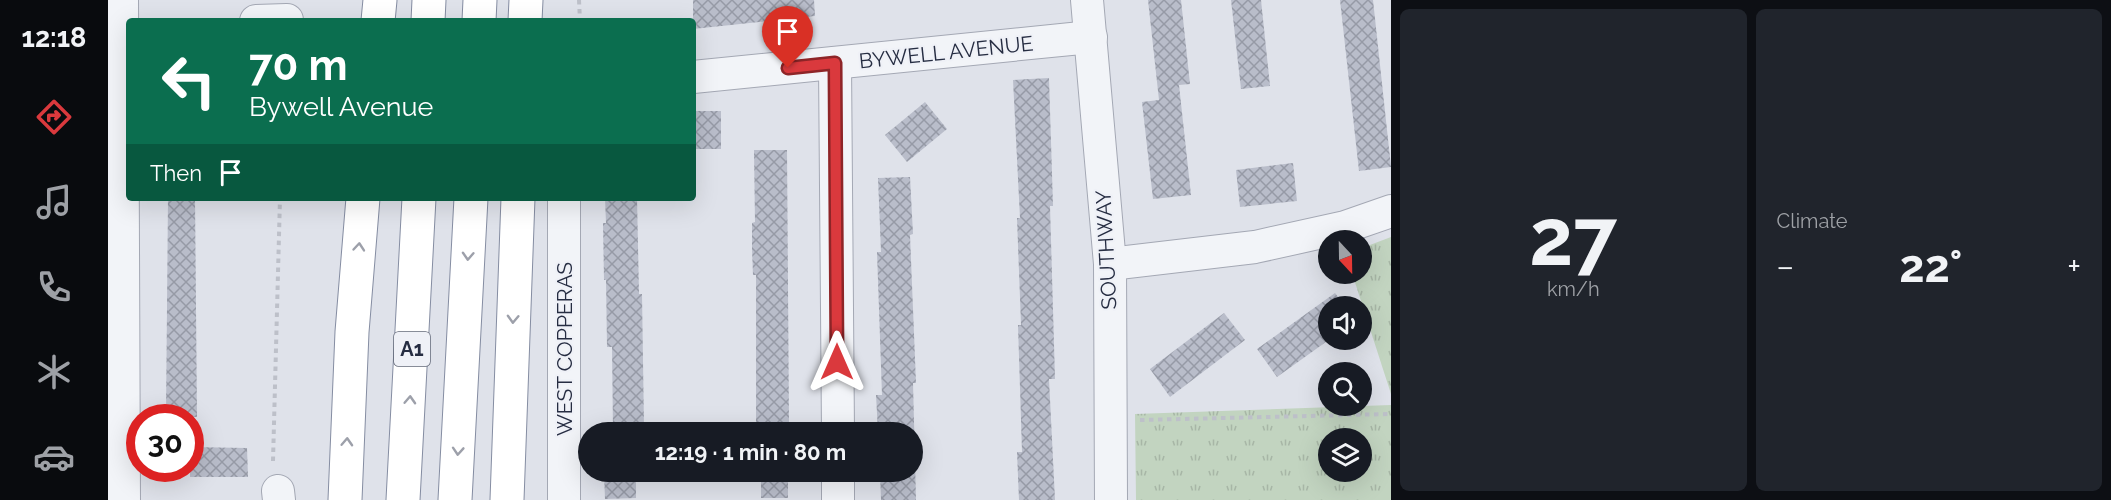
<!DOCTYPE html>
<html lang="en">
<head>
<meta charset="utf-8">
<style>
  body { margin:0; font-family:Raleway,sans-serif; background:#20242c; color:#f1f3f6; height:100vh; display:flex; flex-direction:column; font-size:22px; white-space:nowrap }
  * { box-sizing:border-box; margin:0 }
  p { font-size:20px; color:#9ea1a6 }
  .icon { flex:none; width:33px; height:33px; fill:none; stroke:currentColor; stroke-width:2; stroke-linecap:round; stroke-linejoin:round }
  .map { position:relative; flex:1; overflow:hidden }
  .sheet { display:flex; flex-direction:column; gap:9px; padding:9px; background:#0d0f14; width:720px }
  .sheet>* { flex:none }
  .guide { position:absolute; left:18px; top:18px; width:570px; height:183px; border-radius:6px; box-shadow:0 6px 24px #0002; background:#0b6e4f; color:#fff; overflow:hidden }
  .needle { width:39px; rotate:158deg }
  .fabs { position:absolute; left:1210px; top:230px; display:grid; gap:12px }
  .fabs a { display:grid; place-items:center; width:54px; height:54px; border-radius:50%; background:#171b24; box-shadow:0 6px 24px #0002; font-size:30px }
  .speed { position:absolute; left:18px; top:404px; display:flex; gap:12px; font-size:30px; font-weight:700; text-align:center }
  .speed>* { display:grid; place-content:center; width:78px; height:78px; border-radius:50%; background:#171b24; box-shadow:0 6px 24px #0002; line-height:1 }
  .speed .limit { border:9px solid #d22; background:#fff; color:#111 }
  .pin { position:absolute; display:grid; place-items:center; width:51px; height:51px; color:#fff; margin:-62px -26px; border-radius:50% 50% 50% 0; rotate:-45deg; box-shadow:0 0 6px #0007 }
  .pin .icon { rotate:45deg }
  .me { position:absolute; width:66px; margin:-33px; rotate:0deg; stroke-linejoin:round; filter:drop-shadow(0 0 4px #0008) }
  .turn { display:flex; align-items:center; gap:21px; height:126px; padding:0 24px; font-size:27px }
  .turn .icon { width:78px; height:78px; stroke-width:2.5 }
  .turn b { display:block; font-size:42px; line-height:51px }
  .then { display:flex; align-items:center; height:57px; padding:0 24px; background:#0003; gap:12px; font-size:22px }
  .big { font-size:45px; font-weight:700; line-height:1.1 }
  .sheet .widget { flex:1; display:flex; flex-direction:column; justify-content:center; gap:9px; min-width:0; padding:0 21px; border-radius:9px; background:#20242c }
  .sheet .dial { align-items:center; gap:0 }
  .dial b { font-size:78px; line-height:1 }
  .heat { display:flex; justify-content:space-between; align-items:center; font-size:33px; direction:ltr }
  .sheet .tiles { flex:1; display:grid; gap:9px; grid-template-columns:repeat(2,1fr) }
  .trip { position:absolute; left:470px; top:422px; width:345px; height:60px; border-radius:30px; background:#171b24; box-shadow:0 6px 24px #0002; font-weight:700; line-height:60px; text-align:center }
  main { display:flex; flex:1; min-height:0 }
  .tab-bar { display:flex; flex-direction:column; width:108px; justify-content:space-around; align-items:center; background:#090b0e; color:#9ea1a6 }
  .tab-bar .icon { width:42px; height:42px }
  .tab-bar .current { color:#da393d }
  .tab-bar b { font-size:27px; color:#f1f3f6 }
  .map>svg:first-child { display:block }
  .grass { fill:url(#grass-tufts); fill-rule:evenodd }
  .building { fill:url(#building-cross-hatch) }
  .lines { fill:none; stroke-linecap:round; stroke-linejoin:round }
  .minor-casing { stroke:#a4a8b4; stroke-width:34 }
  .highway-casing { stroke:#858da2; stroke-width:35 }
  .path { stroke:#bdc0c9; stroke-width:4; stroke-dasharray:4.5 4.5; stroke-linecap:butt }
  .minor { stroke:#f2f4f8; stroke-width:32 }
  .highway { stroke:#fff; stroke-width:33 }
  .oneway { stroke:#9da0aa }
  .route-casing { stroke:#8e2528; stroke-width:15 }
  .route { stroke:#da393d; stroke-width:10 }
  .labels { text-anchor:middle; dominant-baseline:central; stroke-width:4.5; stroke-linejoin:round; paint-order:stroke }
  .shield { fill:#eff1f7; stroke:#626878; stroke-width:1.5 }
  .shield-label { font-size:20px; font-weight:bold; fill:#262d42 }
  .street-label { font-size:21px; fill:#262d42; stroke:#eff1f7 }
</style>
</head>
<body>
<main>
<nav class="tab-bar">
<b>12:18</b>
<svg class="icon current" aria-label="directions" viewBox="0 0 24 24"><path d="M12 3l9 9-9 9-9-9zM9 14v-3h6M13 9l2 2-2 2"/></svg>
<svg class="icon" aria-label="music" viewBox="0 0 24 24"><path d="M9 18V5l10-2v13"/><circle cx="6" cy="18" r="3"/><circle cx="16" cy="16" r="3"/></svg>
<svg class="icon" aria-label="phone" viewBox="0 0 24 24"><path d="M5 4h4l2 5-3 2q2 4 5 5l2-3 5 2v4C11 20 4 13 5 4z"/></svg>
<svg class="icon" aria-label="climate" viewBox="0 0 24 24"><path d="M12 3v18M4 7l16 10M4 17L20 7"/></svg>
<svg class="icon" aria-label="car" viewBox="0 0 24 24"><path d="M5 17H2v-5l4-1 3-4h7l3 4 3 1v5h-3M9 17h6M6 11h13"/><circle cx="7" cy="17" r="2"/><circle cx="17" cy="17" r="2"/></svg>
</nav>
<div class="map">
<svg width="1283" height="500" viewBox="0 0 1283 500">
  <defs>
    <pattern id="grass-tufts" width="24" height="20" patternUnits="userSpaceOnUse" patternTransform="scale(1.5)"><rect width="24" height="20" fill="#c2d4c0"/><path d="M3 7l-1-3M5 7V3M7 7l1-3M15 17l-1-3M17 17v-4M19 17l1-3" fill="none" stroke="#a7b6a6"/></pattern>
    <pattern id="building-cross-hatch" width="8" height="8" patternUnits="userSpaceOnUse" patternTransform="scale(1.5)"><rect width="8" height="8" fill="#b9bdca"/><path d="M0 0l8 8M0 8l8-8" fill="none" stroke="#969aa6"/></pattern>
  </defs>
  <rect width="100%" height="100%" fill="#dfe2ea"/>
  <!-- grass -->
  <g class="grass">
    <path d="M1283 237V394L1244 273H1254V248Z"/>
    <path d="M1283 405V500H1028L1027 414ZM1221 438H1254V471H1221Z"/>
  </g>
  <!-- building -->
  <g class="building">
    <path d="M585 0H706L707 16 585 29Z"/>
    <path d="M1040 0H1073L1082 84 1071 85 1083 195 1045 199 1034 102 1051 100Z"/>
    <path d="M1123 0H1153L1162 86 1133 89Z"/>
    <path d="M1232 0H1265L1283 167 1251 171Z"/>
    <path d="M941 78 945 206H942L947 379H941L947 500H911L909 452H914L910 325H913L909 218H912L905 80Z"/>
    <path d="M817 102 839 129 799 162 777 135Z"/>
    <rect x="585" y="111" width="28" height="38"/>
    <path d="M646 150H679L681 425 648 426V275H645L644 249V223L647 222Z"/>
    <path d="M1185 163 1189 201 1132 207 1128 170Z"/>
    <path d="M802 177 805 234 802 235 808 383H805L808 500H773L772 471H804V432H770L768 395H774L769 252H773L770 178Z"/>
    <path d="M60 198H87L89 417H58Z"/>
    <path d="M497 198H529L531 294H534L536 428 528 429V432H505L504 347H499L498 280H496L495 223H498Z"/>
    <path d="M1227 293 1237 306H1221L1222 339 1169 377 1149 349Z"/>
    <path d="M1116 313 1137 340 1062 397 1042 369Z"/>
    <path d="M82 447 139 448 140 477H82Z"/>
    <path d="M496 471H528V498L497 499Z"/>
    <rect x="653" y="471" width="27" height="27"/>
  </g>
  <g class="lines">
    <defs>
      <g id="minor">
        <path d="M14 0 16 500"/>
        <path d="M979 0 1002 264 1003 500"/>
        <path d="M148 21 179 20"/>
        <path d="M727 63 730 432"/>
        <path d="M585 77 983 37"/>
        <path d="M456 198V500"/>
        <path d="M1002 264 1147 247 1237 227 1283 211"/>
        <path d="M730 471V500"/>
        <path d="M170 491 171 500"/>
      </g>
      <g id="highway">
        <path d="M270 21 272 0"/>
        <path d="M320 21 321 0"/>
        <path d="M371 21 372 0"/>
        <path d="M417 21 418 0"/>
        <path d="M237 500 244 332 255 198"/>
        <path d="M295 500 311 198"/>
        <path d="M347 500 363 198"/>
        <path d="M399 500 410 198"/>
      </g>
    </defs>
    <!-- minor casing -->
    <use href="#minor" class="minor-casing"/>
    <!-- highway casing -->
    <use href="#highway" class="highway-casing"/>
    <!-- path -->
    <g class="path">
      <path d="M471 0 472 21"/>
      <path d="M1032 420 1283 414"/>
      <path d="M165 461 172 198"/>
    </g>
    <!-- minor -->
    <use href="#minor" class="minor"/>
    <!-- highway -->
    <use href="#highway" class="highway"/>
  </g>
  <!-- one-way arrows -->
  <defs><path id="oneway-chevron" d="M-2-3.5L2.5 0L-2 3.5" fill="none" stroke-width="1.6" stroke-linecap="round" stroke-linejoin="round" transform="scale(1.5)"/></defs>
  <g class="oneway">
    <use href="#oneway-chevron" transform="translate(251 247) rotate(-85)"/>
    <use href="#oneway-chevron" transform="translate(360 256) rotate(93)"/>
    <use href="#oneway-chevron" transform="translate(405 319) rotate(92)"/>
    <use href="#oneway-chevron" transform="translate(302 400) rotate(-87)"/>
    <use href="#oneway-chevron" transform="translate(239 442) rotate(-87)"/>
    <use href="#oneway-chevron" transform="translate(350 451) rotate(94)"/>
  </g>
  <g class="lines">
    <defs>
      <path id="route" d="M680 68 727 63 729 362"/>
    </defs>
    <!-- route casing -->
    <use href="#route" class="route-casing"/>
    <!-- route -->
    <use href="#route" class="route"/>
  </g>
  <g class="labels">
    <!-- shield labels -->
    <rect class="shield" x="286" y="332" width="36" height="34" rx="4.5"/>
    <g class="shield-label">
      <text x="304" y="349">A1</text>
    </g>
    <!-- street labels -->
    <g class="street-label">
      <text transform="translate(838 52) rotate(-6)">BYWELL AVENUE</text>
      <text transform="translate(998 250) rotate(-93)">SOUTHWAY</text>
      <text transform="translate(456 349) rotate(-90)">WEST COPPERAS</text>
    </g>
  </g>
</svg>
<div class="fabs">
<a><svg class="needle" viewBox="-14 -14 28 28"><path d="M0-13l5 13h-10z" fill="#e53935"/><path d="M0 13l5-13h-10z" fill="#9ea1a6"/></svg></a>
<a><svg class="icon" aria-label="sound" viewBox="0 0 24 24"><path d="M4 9h4l5-4v14l-5-4H4zM17 9q2 3 0 6"/></svg></a>
<a><svg class="icon" aria-label="search" viewBox="0 0 24 24"><circle cx="10" cy="10" r="6"/><path d="M15 15l6 6"/></svg></a>
<a><svg class="icon" aria-label="layers" viewBox="0 0 24 24"><path d="M12 4l9 5-9 5-9-5zM3 14l9 5 9-5"/></svg></a>
</div>
<div class="speed"><div class="limit">30</div></div>
<div class="pin" style="left:680px;top:68px;background:#d93025"><svg class="icon" aria-label="arrive" viewBox="0 0 24 24"><path d="M6 21V4h12l-3 4 3 4H6"/></svg></div>
<svg class="me" style="left:729px;top:362px" viewBox="-20 -20 40 40"><path d="M0-17L14 15 0 8-14 15z" fill="#da393d" stroke="#fff" stroke-width="4"/></svg>
<div class="trip">12:19 · 1 min · 80 m</div>
<div class="guide">
<div class="turn"><svg class="icon" aria-label="left" viewBox="0 0 24 24"><path d="M17 20v-9H6M10 6l-5 5 5 5"/></svg><div><b>70 m</b>Bywell Avenue</div></div>
<div class="then">Then<svg class="icon" aria-label="arrive" viewBox="0 0 24 24"><path d="M6 21V4h12l-3 4 3 4H6"/></svg></div>
</div>
</div>
<section class="sheet">
<div class="tiles">
<div class="widget dial"><b>27</b><p>km/h</p></div>
<div class="widget"><p>Climate</p>
<div class="heat"><a>−</a><b class="big">22°</b><a>+</a></div>
</div>
</div>
</section>
</main>
</body>
</html>
